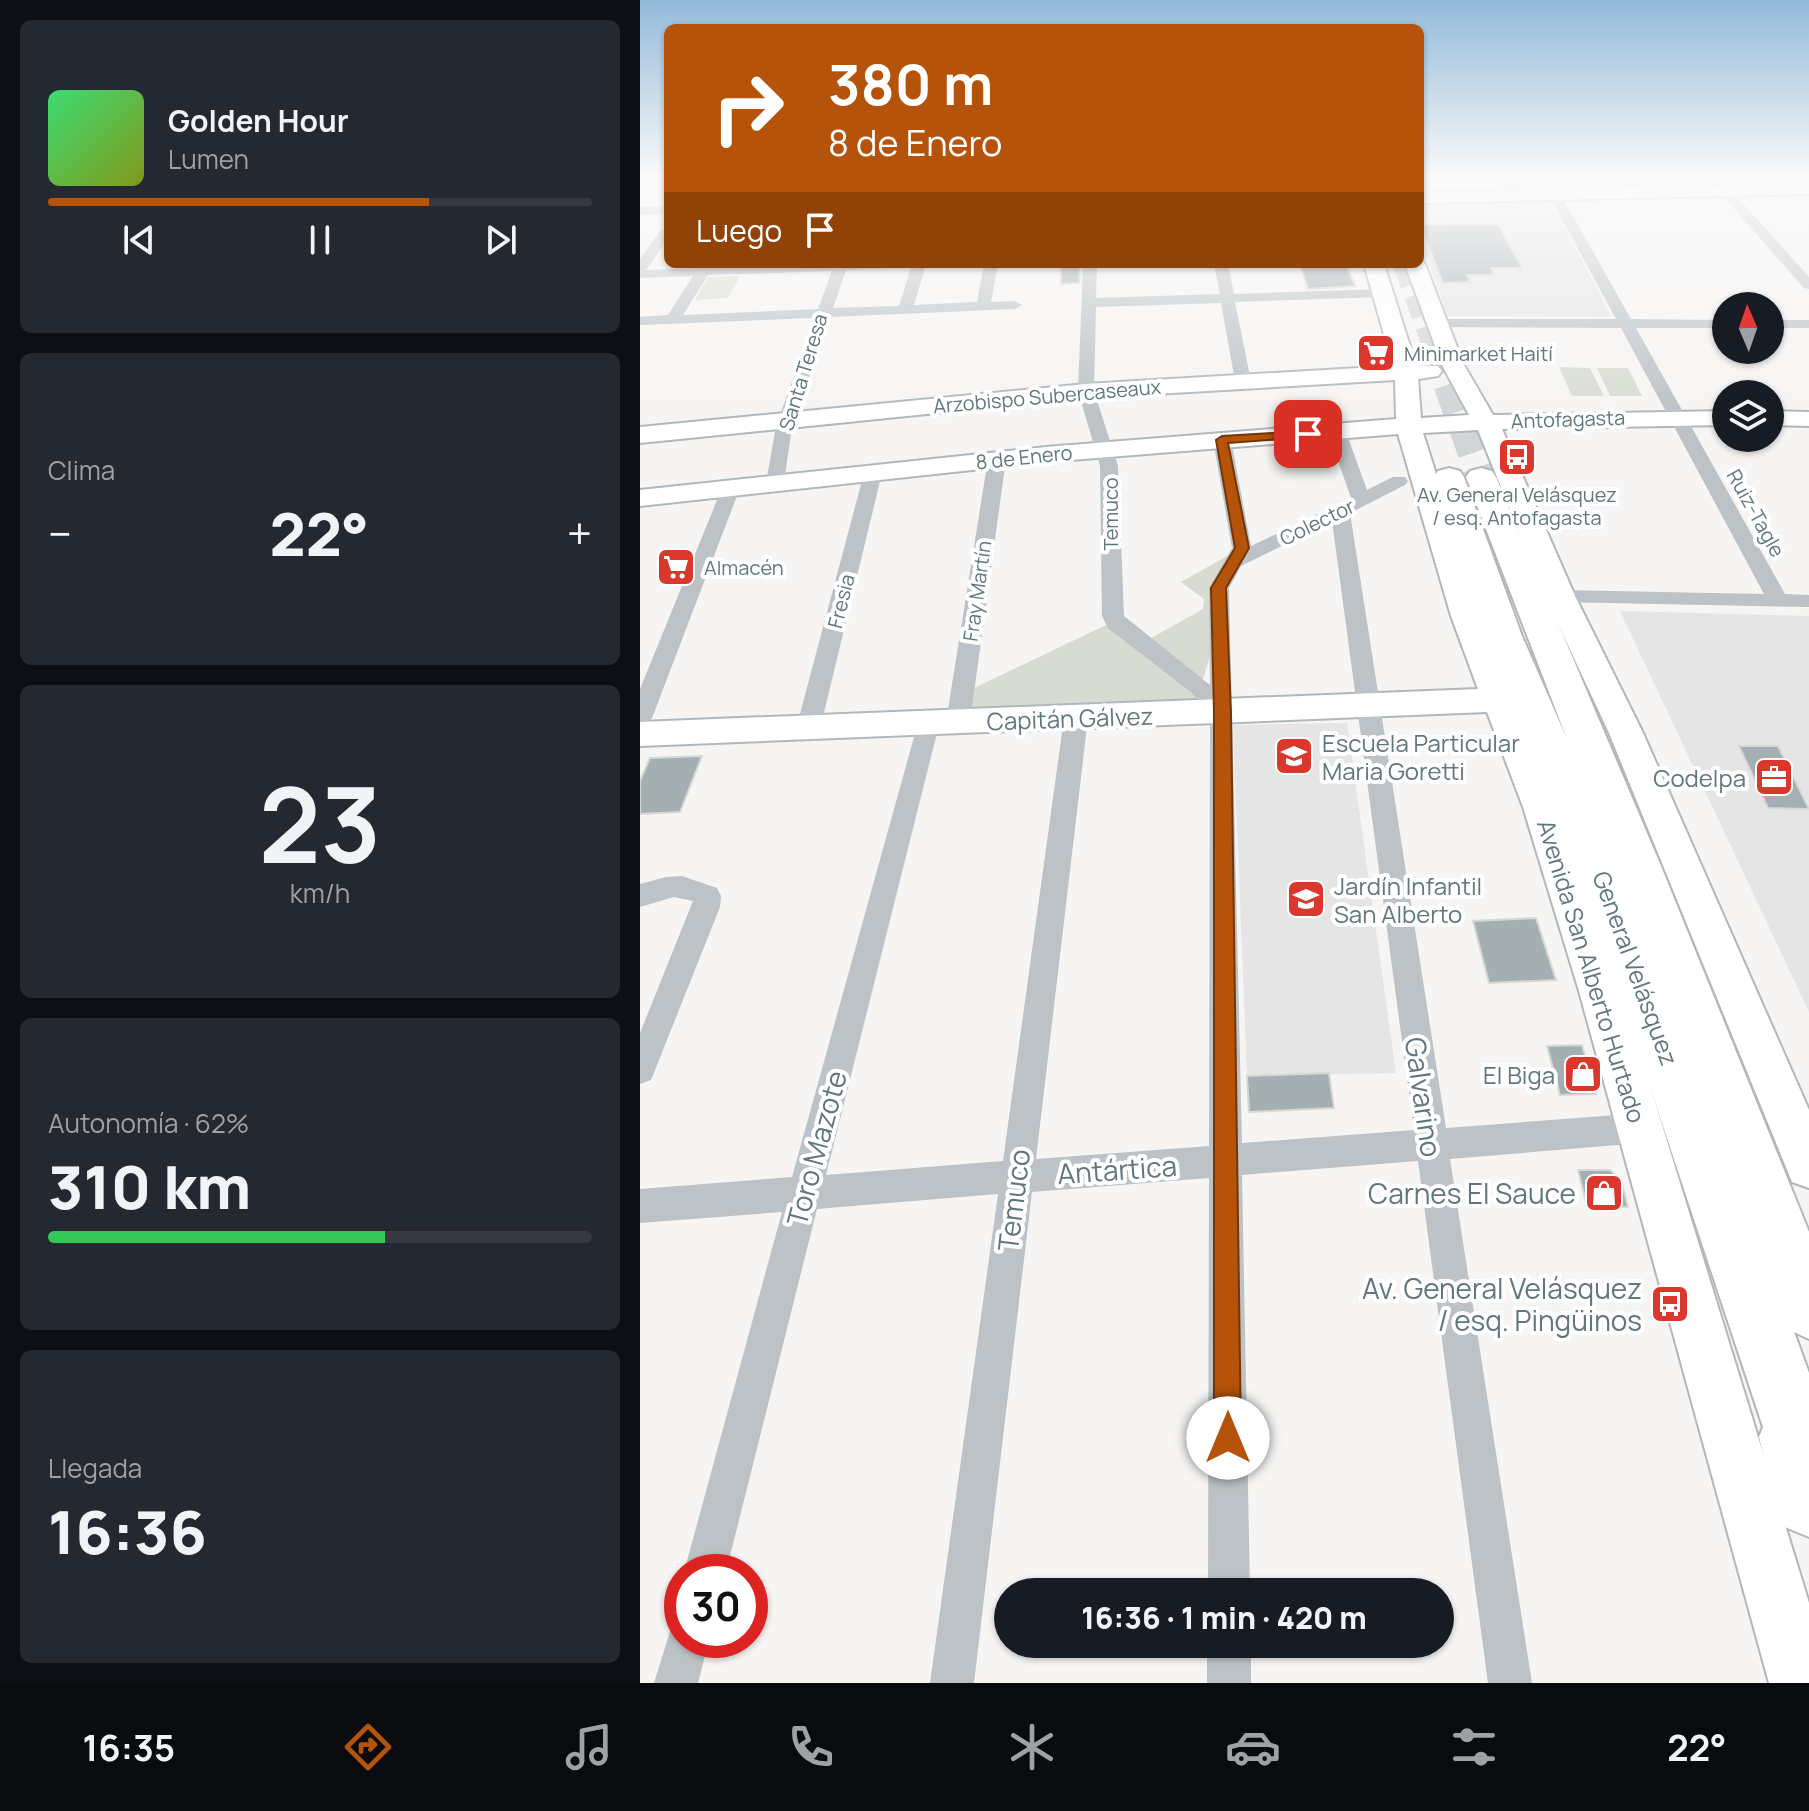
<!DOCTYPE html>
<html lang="es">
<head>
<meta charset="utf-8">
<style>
  body { margin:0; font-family:Manrope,sans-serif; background:#242831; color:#f1f3f6; height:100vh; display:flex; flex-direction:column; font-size:30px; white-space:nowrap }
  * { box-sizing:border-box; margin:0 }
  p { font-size:26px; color:#9ea1a6 }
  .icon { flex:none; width:44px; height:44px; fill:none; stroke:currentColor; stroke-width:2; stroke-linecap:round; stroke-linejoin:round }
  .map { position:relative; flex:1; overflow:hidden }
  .drawer { display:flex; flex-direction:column; gap:20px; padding:20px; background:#0d0f14; width:640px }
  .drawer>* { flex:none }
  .guide { position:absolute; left:24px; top:24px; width:760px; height:244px; border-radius:12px; box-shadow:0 2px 6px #0004; background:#b45309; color:#fff; overflow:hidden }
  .needle { width:52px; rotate:358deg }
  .buttons { position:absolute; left:1072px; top:292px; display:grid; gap:16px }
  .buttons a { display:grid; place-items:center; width:72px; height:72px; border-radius:50%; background:#171b24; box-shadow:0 2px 6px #0004; font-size:40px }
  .speed { position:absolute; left:24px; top:1554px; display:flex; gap:16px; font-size:40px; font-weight:700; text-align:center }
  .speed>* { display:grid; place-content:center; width:104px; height:104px; border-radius:50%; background:#171b24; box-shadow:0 2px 6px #0004; line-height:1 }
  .speed .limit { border:12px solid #d22; background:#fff; color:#111 }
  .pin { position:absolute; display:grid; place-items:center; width:68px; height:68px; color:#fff; margin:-34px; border-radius:16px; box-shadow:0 4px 12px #0006 }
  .me { position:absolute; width:88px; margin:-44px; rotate:0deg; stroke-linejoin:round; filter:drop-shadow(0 0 6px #0008) }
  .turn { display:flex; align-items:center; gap:28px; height:168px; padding:0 32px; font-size:36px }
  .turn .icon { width:104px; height:104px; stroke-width:2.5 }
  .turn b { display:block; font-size:56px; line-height:68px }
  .then { display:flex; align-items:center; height:76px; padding:0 32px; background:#0003; gap:16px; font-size:30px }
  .big { font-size:60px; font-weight:800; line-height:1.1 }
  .drawer .widget { flex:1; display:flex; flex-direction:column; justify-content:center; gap:12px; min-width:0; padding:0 28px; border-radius:12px; background:#242831 }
  .drawer .dial { align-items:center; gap:0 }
  .dial b { font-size:104px; line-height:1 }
  .song { display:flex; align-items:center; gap:24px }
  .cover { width:96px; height:96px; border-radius:12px; background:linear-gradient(135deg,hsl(140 70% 55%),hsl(70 70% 35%)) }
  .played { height:8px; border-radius:4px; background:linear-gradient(90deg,#b45309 70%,#363941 70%) }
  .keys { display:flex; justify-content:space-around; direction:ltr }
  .heat { display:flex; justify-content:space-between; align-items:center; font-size:44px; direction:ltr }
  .charge { height:12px; border-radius:6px; background:linear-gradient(90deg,#34c759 62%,#363941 0) }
  .trip { position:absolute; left:354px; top:1578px; width:460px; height:80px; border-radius:40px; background:#171b24; box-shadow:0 2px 6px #0004; font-weight:800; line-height:80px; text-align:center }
  .dock { display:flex; height:128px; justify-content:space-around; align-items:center; background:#090b0e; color:#9ea1a6 }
  .dock .icon { width:56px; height:56px }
  .dock .current { color:#b45309 }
  .dock b { font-size:36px; color:#f1f3f6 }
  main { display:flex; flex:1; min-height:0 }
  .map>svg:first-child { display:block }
  .built { fill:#e4e5e4 }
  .green { fill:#d7dbd2 }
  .building { fill:#a4afb2; stroke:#d7d7d5; stroke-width:2 }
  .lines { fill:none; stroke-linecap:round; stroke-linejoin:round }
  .highway-tunnel-far1 { stroke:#d1d5d6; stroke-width:22; stroke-dasharray:22 11; stroke-linecap:butt }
  .highway-tunnel { stroke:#d1d5d6; stroke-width:29; stroke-dasharray:29 15; stroke-linecap:butt }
  .secondary-casing { stroke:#b1b8bb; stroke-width:4 }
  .highway-casing { stroke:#b2b7b9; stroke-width:4 }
  .street { fill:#bcc2c5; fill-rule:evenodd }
  .secondary { fill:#fff; fill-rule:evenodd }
  .highway { fill:#fff; fill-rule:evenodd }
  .route { fill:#b45309; stroke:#753606; stroke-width:2 }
  .labels { text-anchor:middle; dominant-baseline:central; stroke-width:8; stroke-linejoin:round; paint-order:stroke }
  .far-poi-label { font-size:20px; fill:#62767d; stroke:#fff; text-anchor:start }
  .far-street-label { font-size:20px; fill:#62767d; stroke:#fff }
  .street-label { font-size:24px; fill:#62767d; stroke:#fff }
  .poi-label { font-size:24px; fill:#62767d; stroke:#fff; text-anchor:start }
  .near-street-label { font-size:28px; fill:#62767d; stroke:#fff }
  .near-poi-label { font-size:28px; fill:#62767d; stroke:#fff; text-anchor:end }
</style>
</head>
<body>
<main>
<section class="drawer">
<div class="widget">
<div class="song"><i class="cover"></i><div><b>Golden Hour</b><p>Lumen</p></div></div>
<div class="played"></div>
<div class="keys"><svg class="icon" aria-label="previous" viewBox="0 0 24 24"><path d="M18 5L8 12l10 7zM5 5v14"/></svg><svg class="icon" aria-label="pause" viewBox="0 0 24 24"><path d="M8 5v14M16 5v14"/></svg><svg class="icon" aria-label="next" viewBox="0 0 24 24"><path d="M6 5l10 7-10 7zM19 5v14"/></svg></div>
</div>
<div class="widget"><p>Clima</p>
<div class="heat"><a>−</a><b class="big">22°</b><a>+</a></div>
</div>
<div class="widget dial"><b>23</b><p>km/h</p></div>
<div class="widget"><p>Autonomía · 62%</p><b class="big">310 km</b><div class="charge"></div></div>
<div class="widget"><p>Llegada</p><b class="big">16:36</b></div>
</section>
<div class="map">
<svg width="1169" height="1683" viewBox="0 0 1169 1683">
  <rect width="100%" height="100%" fill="#f6f5f3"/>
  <!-- built -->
  <g class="built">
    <path d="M902 198 912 201 971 317 808 316 780 238V201Z"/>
    <path d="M980 611 1169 616V1012L1121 910Z"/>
    <path d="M707 723 756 1073 607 1076 593 725Z"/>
  </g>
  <!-- green -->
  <g class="green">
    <path d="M100 276 88 298 55 300 68 277Z"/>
    <path d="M919 367 950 368 964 396H932Z"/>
    <path d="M957 368H988L1002 396H970Z"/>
    <path d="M589 555 574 643 556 702 336 714 331 708 334 688 468 624 497 646 563 609 564 599 541 582Z"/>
  </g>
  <!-- building -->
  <g class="building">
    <path d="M858 224 882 268H851L854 275H827L830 282 803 283 780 225Z"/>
    <path d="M421 264H440L439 283 421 284Z"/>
    <path d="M660 264H706L715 286 668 289Z"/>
    <path d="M1099 746H1138L1169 809 1128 808Z"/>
    <path d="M62 756 40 812 0 814V781L10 758Z"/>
    <path d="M896 918 916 980 849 983 833 921Z"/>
    <path d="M942 1045 956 1094 920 1095 907 1046Z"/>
    <path d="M689 1073 694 1108 609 1112 607 1076Z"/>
    <path d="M938 1170H970L981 1180 988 1207H947Z"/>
  </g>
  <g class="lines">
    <!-- highway-tunnel-far1 -->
    <path class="highway-tunnel-far1" d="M764 264 793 345"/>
    <!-- highway-tunnel -->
    <path class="highway-tunnel" d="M793 343 841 477"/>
    <defs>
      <g id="secondary">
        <path d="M1169 184V194L780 203V193Z"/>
        <path d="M780 259 785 264 824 365 853 415 1086 411V425L862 429 935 596 1003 733 1169 1110V1188L1152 1182 969 733 905 596 838 430 783 433 841 616 919 807 981 991 1169 1603V1683H1129L939 991 883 807 847 712 0 746V722L838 689 811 616 758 434 406 462 0 506V490L406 447 756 419 755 380 446 398 0 443V427L446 384 753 366 724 264H744L776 365 798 366 802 371 798 376 778 379 781 418 829 415 802 365 765 264H780Z"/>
        <path d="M1130 411 1169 412V426L1130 425Z"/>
      </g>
      <path id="highway" d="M809 468 820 471 824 477 882 636 927 739 826 477 830 471 841 468 852 471 856 477 1021 866 1169 1232V1339L1154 1332 1169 1373V1537L1145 1527 1135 1503 1119 1437 1123 1427 930 846 846 636 794 477 798 471Z"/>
    </defs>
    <!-- secondary casing -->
    <use href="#secondary" class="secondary-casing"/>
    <!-- highway casing -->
    <use href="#highway" class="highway-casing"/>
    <!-- street -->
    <g class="street">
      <path d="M0 180H28V187L0 188Z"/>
      <path d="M859 180H871L879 196 877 199H869Z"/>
      <path d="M982 180H994L1004 193 994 196Z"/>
      <path d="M1106 180H1119L1128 190 1118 193Z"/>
      <path d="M1081 188H1089L1169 277V289L1164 288 1081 194Z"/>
      <path d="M915 191 921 195 991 319 1086 320V328H996L1145 594 1169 595V607L920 602 910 596 920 590 1124 594 981 328 797 327 790 323 797 319H976L909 195Z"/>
      <path d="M28 206V214L0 215V207Z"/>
      <path d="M26 229 28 239 6 270 59 268 61 264H75L73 267 265 264 258 268 206 270 193 308 259 306 272 264H286L274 305 337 302 344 264H358L351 302 375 301 382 305 375 309 190 317 152 426 144 483 135 488 126 483 136 426 175 318 0 325V317L28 315 53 276 0 278V259L21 230ZM192 271 178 309 43 315 68 275Z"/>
      <path d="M443 264H457L456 298 580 294 574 264H588L594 294 743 289 750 293 743 297 595 302 611 381 603 386 595 381 581 303 456 307 454 391 478 466 484 616 570 685 569 588 592 548 573 440 576 436 582 435 591 440 611 546 711 498 688 432 691 428 697 427 706 432 727 490 753 477H765L768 481 765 485 710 513 806 1128 1002 1113 1013 1117 1018 1128 1013 1139 1002 1143 810 1159 892 1683H848L778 1161 602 1175 610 1592H568L569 1178 392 1192 334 1683H290L358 1194 177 1209 86 1572H44L142 1212 0 1223V1189L152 1177 279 719H295L299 725 186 1175 363 1161 424 718 428 712H444L448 718 396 1159 569 1146 570 714 552 693 468 628 462 616 460 466 438 391ZM692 521 774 1130 602 1143 589 588 601 566Z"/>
      <rect x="1130" y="320" width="39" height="8"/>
      <path d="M357 454 366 459 330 722 326 728H310L306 722 348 459Z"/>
      <path d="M233 468 242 473 180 729 176 735H160L156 729 224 473Z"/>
      <path d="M91 483 100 488 12 718 8 724 0 726V689L82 488Z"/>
      <path d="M42 876 77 888 81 896 80 907 15 1070 11 1080 0 1084V1033L53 901 34 897 0 907V884L26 877Z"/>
      <path d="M42 1620V1640H69L58 1683H14L32 1625Z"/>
      <rect x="567" y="1644" width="44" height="39"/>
    </g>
    <!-- secondary -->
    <use href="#secondary" class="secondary"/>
    <!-- highway -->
    <use href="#highway" class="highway"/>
  </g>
  <!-- sky -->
  <linearGradient id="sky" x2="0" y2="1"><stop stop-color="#93bada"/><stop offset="0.43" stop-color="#fbfafa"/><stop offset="1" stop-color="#fbfafa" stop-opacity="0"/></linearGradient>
  <rect width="1169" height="416" fill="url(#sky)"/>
  <!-- route -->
  <path class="route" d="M668 431 674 434 672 437 588 443 609 548 586 588 591 712 601 1438 597 1447 588 1451 578 1447 574 1438V712L571 588 595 548 576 440 582 436Z"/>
  <!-- icons -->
  <defs>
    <symbol id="supermarket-square" viewBox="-11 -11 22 22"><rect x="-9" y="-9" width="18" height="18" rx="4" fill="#dc372d" stroke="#fff"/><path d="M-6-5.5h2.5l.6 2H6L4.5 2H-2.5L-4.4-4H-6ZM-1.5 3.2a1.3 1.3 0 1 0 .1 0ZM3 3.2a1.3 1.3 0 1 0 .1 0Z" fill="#fff"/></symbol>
    <symbol id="bus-square" viewBox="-11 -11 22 22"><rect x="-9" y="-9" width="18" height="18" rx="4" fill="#dc372d" stroke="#fff"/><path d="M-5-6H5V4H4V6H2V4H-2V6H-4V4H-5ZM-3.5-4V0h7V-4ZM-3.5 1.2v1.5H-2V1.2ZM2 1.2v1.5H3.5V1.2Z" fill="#fff"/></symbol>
    <symbol id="school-square" viewBox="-11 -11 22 22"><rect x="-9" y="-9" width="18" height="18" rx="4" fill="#dc372d" stroke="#fff"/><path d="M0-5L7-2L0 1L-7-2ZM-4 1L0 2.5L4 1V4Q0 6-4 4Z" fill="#fff"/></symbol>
    <symbol id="office-square" viewBox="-11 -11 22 22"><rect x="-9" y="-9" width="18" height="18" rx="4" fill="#dc372d" stroke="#fff"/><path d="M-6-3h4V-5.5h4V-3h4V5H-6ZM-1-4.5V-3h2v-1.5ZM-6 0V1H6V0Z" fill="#fff"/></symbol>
    <symbol id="shop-square" viewBox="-11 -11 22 22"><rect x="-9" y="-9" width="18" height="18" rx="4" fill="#dc372d" stroke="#fff"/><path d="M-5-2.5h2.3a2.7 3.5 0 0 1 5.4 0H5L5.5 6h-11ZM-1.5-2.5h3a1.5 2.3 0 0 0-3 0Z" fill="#fff"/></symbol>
  </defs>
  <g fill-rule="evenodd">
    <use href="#supermarket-square" x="714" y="331" width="44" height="44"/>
    <use href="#bus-square" x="855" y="435" width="44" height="44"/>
    <use href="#supermarket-square" x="14" y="545" width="44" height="44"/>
    <use href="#school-square" x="632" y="734" width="44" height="44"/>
    <use href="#office-square" x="1112" y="755" width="44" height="44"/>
    <use href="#school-square" x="644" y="877" width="44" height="44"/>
    <use href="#shop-square" x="921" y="1052" width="44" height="44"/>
    <use href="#shop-square" x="942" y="1171" width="44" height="44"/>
    <use href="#bus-square" x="1008" y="1282" width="44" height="44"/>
  </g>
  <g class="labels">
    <!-- far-poi labels -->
    <g class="far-poi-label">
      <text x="764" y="353">Minimarket Haití</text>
      <text x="877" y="494" text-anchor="middle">Av. General Velásquez<tspan x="877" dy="23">/ esq. Antofagasta</tspan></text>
      <text x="64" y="567">Almacén</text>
    </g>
    <!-- far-street labels -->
    <g class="far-street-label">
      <text transform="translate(163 372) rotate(-73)">Santa Teresa</text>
      <text transform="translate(407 396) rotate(-5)">Arzobispo Subercaseaux</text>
      <text transform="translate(928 419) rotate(-2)">Antofagasta</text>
      <text transform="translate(384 457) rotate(-6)">8 de Enero</text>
      <text transform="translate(1116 513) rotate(61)">Ruiz-Tagle</text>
      <text transform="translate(470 514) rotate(-90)">Temuco</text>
      <text transform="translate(677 522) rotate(-26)">Colector</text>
      <text transform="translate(337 591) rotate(-82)">Fray Martín</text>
      <text transform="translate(201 601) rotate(-76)">Fresia</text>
    </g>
    <!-- street labels -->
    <g class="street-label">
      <text transform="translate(430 718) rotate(-2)">Capitán Gálvez</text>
      <text transform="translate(996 968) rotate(70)">General Velásquez</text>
      <text transform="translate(952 971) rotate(73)">Avenida San Alberto Hurtado</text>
    </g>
    <!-- poi labels -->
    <g class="poi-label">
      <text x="682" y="742">Escuela Particular<tspan x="682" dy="28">Maria Goretti</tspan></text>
      <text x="1106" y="777" text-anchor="end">Codelpa</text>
      <text x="694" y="885">Jardín Infantil<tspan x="694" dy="28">San Alberto</tspan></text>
      <text x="915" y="1074" text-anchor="end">El Biga</text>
    </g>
    <!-- near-street labels -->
    <g class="near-street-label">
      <text transform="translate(784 1097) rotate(82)">Galvarino</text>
      <text transform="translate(176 1148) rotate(-75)">Toro Mazote</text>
      <text transform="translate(477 1169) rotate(-4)">Antártica</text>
      <text transform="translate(373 1200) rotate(-83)">Temuco</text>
    </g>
    <!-- near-poi labels -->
    <g class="near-poi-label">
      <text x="936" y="1193">Carnes El Sauce</text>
      <text x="1002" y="1288">Av. General Velásquez<tspan x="1002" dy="32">/ esq. Pingüinos</tspan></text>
    </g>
  </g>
</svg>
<div class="buttons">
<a><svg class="needle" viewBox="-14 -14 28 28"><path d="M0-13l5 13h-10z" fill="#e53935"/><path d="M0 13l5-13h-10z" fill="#9ea1a6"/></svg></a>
<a><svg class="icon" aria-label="layers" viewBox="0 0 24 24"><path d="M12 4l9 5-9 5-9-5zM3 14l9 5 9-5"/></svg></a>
</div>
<div class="speed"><div class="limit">30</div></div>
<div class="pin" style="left:668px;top:434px;background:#d93025"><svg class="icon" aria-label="arrive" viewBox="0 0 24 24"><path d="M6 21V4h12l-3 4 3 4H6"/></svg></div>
<svg class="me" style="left:588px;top:1438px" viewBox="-20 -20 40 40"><circle r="19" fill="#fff"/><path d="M0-13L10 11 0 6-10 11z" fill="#b45309"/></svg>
<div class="trip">16:36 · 1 min · 420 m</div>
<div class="guide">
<div class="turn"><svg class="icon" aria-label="right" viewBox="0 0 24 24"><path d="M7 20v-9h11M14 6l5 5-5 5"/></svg><div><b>380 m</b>8 de Enero</div></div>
<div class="then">Luego<svg class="icon" aria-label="arrive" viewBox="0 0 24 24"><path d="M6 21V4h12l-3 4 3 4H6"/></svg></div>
</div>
</div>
</main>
<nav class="dock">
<b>16:35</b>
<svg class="icon current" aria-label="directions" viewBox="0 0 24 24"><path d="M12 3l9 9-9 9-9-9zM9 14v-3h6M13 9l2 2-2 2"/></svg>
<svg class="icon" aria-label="music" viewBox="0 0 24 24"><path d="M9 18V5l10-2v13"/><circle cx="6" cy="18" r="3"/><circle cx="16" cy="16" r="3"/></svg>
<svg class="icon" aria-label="phone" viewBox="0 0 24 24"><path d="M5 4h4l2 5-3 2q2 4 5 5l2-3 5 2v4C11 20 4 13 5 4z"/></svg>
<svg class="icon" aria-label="climate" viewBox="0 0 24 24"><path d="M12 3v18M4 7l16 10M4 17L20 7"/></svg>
<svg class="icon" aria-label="car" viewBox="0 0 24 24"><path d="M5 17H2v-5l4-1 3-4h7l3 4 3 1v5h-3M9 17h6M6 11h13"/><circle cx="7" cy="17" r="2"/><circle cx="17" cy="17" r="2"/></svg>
<svg class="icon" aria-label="filters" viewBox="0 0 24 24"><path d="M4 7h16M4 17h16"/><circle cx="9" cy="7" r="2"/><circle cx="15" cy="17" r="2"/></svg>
<b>22°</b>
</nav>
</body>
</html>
